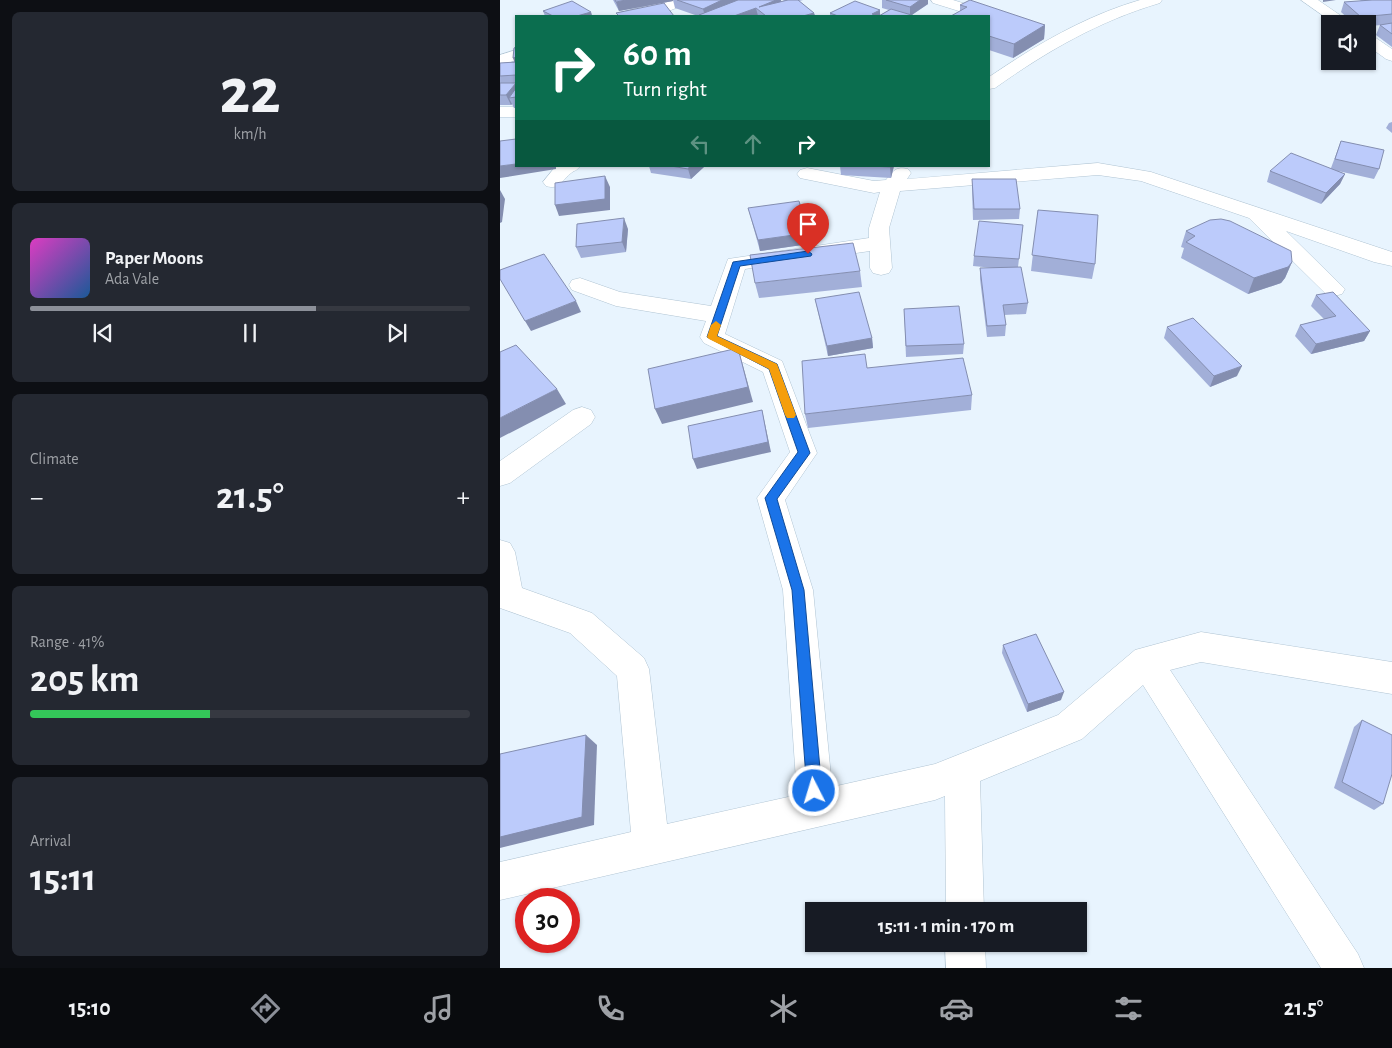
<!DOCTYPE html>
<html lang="en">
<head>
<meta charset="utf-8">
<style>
  body { margin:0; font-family:"Alegreya Sans",sans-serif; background:#242831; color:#f1f3f6; height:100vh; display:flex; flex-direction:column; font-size:19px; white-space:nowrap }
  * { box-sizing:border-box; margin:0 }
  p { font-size:16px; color:#9ea1a6 }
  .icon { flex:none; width:28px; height:28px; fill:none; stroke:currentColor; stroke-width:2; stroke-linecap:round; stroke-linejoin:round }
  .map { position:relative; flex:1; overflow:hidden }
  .panel { display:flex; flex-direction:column; gap:12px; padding:12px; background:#0d0f14; width:500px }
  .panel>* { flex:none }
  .hud { position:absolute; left:15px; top:15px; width:475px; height:152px; border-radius:0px; box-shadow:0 1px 4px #0004; background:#0b6e4f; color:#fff; overflow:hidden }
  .buttons { position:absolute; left:821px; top:15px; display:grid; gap:10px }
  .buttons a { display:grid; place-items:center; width:55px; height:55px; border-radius:0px; background:#171b24; box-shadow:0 1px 4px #0004; font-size:25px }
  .speed { position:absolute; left:15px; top:888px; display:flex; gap:10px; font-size:25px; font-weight:700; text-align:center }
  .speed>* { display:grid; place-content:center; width:65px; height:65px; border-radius:50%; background:#171b24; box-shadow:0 1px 4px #0004; line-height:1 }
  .speed .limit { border:8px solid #d22; background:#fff; color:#111 }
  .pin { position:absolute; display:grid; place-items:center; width:42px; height:42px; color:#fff; margin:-51px -21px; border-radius:50% 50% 50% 0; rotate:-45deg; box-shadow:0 0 5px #0007 }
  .pin .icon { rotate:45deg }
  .me { position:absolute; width:55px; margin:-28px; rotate:355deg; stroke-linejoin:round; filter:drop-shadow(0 0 4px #0008) }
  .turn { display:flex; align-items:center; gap:18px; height:105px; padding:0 25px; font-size:22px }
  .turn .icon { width:65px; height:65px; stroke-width:2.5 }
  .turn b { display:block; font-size:35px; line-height:42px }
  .lanes { display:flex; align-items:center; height:48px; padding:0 25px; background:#0003; justify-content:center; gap:25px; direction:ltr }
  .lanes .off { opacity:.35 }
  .big { font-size:38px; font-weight:700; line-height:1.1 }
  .panel .tile { flex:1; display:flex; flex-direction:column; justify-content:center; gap:8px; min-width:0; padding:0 18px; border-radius:8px; background:#242831 }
  .panel .dial { align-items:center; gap:0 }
  .dial b { font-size:65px; line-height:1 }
  .song { display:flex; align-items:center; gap:15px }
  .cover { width:60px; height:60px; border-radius:8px; background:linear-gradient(135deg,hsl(310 70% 55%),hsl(210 70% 35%)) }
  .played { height:5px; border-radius:2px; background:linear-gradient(90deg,#8c9099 65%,#363941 65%) }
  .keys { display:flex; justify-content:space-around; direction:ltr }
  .heat { display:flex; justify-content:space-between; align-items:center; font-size:28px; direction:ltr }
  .charge { height:8px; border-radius:4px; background:linear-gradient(90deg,#34c759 41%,#363941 0) }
  .trip { position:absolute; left:305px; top:902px; width:282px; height:50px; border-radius:0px; background:#171b24; box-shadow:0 1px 4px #0004; font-weight:700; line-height:50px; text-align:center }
  .menu { display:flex; height:80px; justify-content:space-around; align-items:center; background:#090b0e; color:#9ea1a6 }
  .menu .icon { width:35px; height:35px }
  .menu .active { color:#8c9099 }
  .menu b { font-size:22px; color:#f1f3f6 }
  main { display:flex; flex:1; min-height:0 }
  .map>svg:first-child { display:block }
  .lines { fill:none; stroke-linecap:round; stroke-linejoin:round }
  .minor-casing { stroke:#b0c4d3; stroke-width:1 }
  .minor { fill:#fff; fill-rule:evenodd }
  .wall { fill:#a2afd8 }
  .shaded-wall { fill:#848eb0 }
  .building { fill:#bccbfb; stroke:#848eb0 }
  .route { fill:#1a73e8; stroke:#114b97 }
  .slow { fill:#f59e0b }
</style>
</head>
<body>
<main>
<section class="panel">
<div class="tile dial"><b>22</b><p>km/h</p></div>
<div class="tile">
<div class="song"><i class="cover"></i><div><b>Paper Moons</b><p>Ada Vale</p></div></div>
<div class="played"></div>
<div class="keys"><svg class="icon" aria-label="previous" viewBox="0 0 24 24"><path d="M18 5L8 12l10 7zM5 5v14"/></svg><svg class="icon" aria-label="pause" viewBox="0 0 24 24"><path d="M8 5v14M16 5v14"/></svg><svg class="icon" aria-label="next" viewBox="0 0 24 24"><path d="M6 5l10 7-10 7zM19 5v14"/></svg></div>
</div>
<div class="tile"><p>Climate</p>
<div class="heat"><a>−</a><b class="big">21.5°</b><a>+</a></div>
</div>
<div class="tile"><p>Range · 41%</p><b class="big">205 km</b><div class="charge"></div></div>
<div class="tile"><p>Arrival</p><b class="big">15:11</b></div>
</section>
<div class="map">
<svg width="892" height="968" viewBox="0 0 892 968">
  <rect width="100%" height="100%" fill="#e8f4fe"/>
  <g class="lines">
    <defs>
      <g id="minor">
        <path d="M170 0H187C176 15 134 17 117 16L119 13Z"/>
        <path d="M431 0H453L501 15 503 18 501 21 496 22 489 21V16H475L433 3Z"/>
        <path d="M640 0H662L660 3C599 21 547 51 495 88L489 89V77C536 45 585 16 640 0Z"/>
        <path d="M801 0H818L853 24H835Z"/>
        <path d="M868 34 873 36 892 49V61L886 59 868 46Z"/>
        <path d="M16 50V60L0 66V55Z"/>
        <rect x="0" y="107" width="16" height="10"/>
        <path d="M598 163 651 172 892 252V266L874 262 786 231 845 289 842 294 834 296 826 294 749 218 641 181 598 175 400 191 389 228 392 268 389 273 381 275 373 273 370 268V251L245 269 225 334 282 361 317 453 285 500 313 590 332 787 435 764 558 715 635 650 701 632 892 662V694L701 662 670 670 858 954 864 968H821L643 685 582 739 480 781 484 911H446L445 796 435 800 0 900V862L131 832 117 676 70 633 0 608V540L10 543 15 552 22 588 92 613 144 658 149 669 167 824 297 795 283 590 257 498 290 452 263 372 204 343 200 337 206 321 116 306 72 290 69 285 72 280 80 278 120 292 211 306 228 259 369 238V228L380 192 374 193 300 178 297 174 300 170 307 168 374 181 386 180C393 171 396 166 408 169L411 173 407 179Z"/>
        <path d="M56 166H80C77 171 74 170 70 174 61 181 60 190 46 186L43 182Z"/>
        <path d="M82 407 91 410 95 417 91 424 10 483 0 486V461L73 410Z"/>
        <path d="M445 944H485L486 968H446Z"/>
      </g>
    </defs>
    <!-- minor casing -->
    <use href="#minor" class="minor-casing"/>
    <!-- minor -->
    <use href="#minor" class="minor"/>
  </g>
  <!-- wall -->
  <g class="wall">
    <path d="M113 0H173V1L119 11Z"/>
    <path d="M173 0H281V2L284 1 283 0H303L299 1 314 13 315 16H198L175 8Z"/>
    <path d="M382 0H428V4L412 15 415 16H330V13L380 10V15L389 10 382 8Z"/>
    <path d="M860 0H892V47L876 35 880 25H882L868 26V24H854L841 12 844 2 861 1Z"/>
    <path d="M460 5 545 25 544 39 513 58 489 50V16L460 11Z"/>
    <path d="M43 11 91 12 92 16H45Z"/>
    <path d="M16 47V108H14L12 104 11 105H0V63L14 62Z"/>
    <path d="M892 122V133L886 128 889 123Z"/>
    <path d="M841 141 879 169 874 179 838 171 845 174 840 184 821 204 767 182 770 171 831 168Z"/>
    <path d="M149 166H205L191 179 151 173Z"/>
    <path d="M340 166H394L391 178 341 175Z"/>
    <path d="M472 179 520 209 519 219 473 220 472 190Z"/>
    <path d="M248 208 309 244 260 251Z"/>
    <path d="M538 210 595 264 592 279 531 271Z"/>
    <path d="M523 225 518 267 528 303 526 314 504 315 506 325 505 336 487 337 480 279V268H494L473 266 474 256Z"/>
    <path d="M128 229 126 252 81 258 76 247Z"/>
    <path d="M686 231 792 262 785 278 781 283 748 294 681 258 684 248 681 247Z"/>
    <path d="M360 271 362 287 259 298 255 283Z"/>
    <path d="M816 295 870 331 864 341 811 354 795 336 800 325 824 319 811 306Z"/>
    <path d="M315 299 372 338 373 348 328 356Z"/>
    <path d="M404 309 464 344 463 354 406 357Z"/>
    <path d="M667 327 737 376 710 387 664 338Z"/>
    <path d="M472 395 471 410 308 428 305 414Z"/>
    <path d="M503 645 561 700 527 712 502 653Z"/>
    <path d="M862 720 883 804 874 810 834 788 854 727Z"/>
  </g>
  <!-- shaded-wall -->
  <g class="shaded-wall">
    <path d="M126 0H173V1L119 11 116 2Z"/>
    <path d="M222 0H244L205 16 203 9Z"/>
    <path d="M276 0H281L282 8 259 7Z"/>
    <path d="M420 0H428V4L410 16V7Z"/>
    <path d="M823 0H836L823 2Z"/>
    <path d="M256 8 258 16H234Z"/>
    <path d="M380 10V16H372V14Z"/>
    <path d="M91 12 92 16H77Z"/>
    <path d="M314 13 315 16H303Z"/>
    <path d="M545 25 544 39 513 58 514 44Z"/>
    <path d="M16 57V66L13 58Z"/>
    <path d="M16 83V97L9 98 12 104 11 105 6 95Z"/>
    <path d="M16 164V166H56V169L0 178V166Z"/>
    <path d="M190 166H205L191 179 188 169Z"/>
    <path d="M390 166H394L391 178 390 167Z"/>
    <path d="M845 174 840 184 821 204 826 193Z"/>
    <path d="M105 176 110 187V210L59 216 55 205Z"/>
    <path d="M0 190 5 199 2 222 0 223Z"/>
    <path d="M124 218 128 229 126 252 122 242Z"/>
    <path d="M308 233 309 244 260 251 258 240Z"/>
    <path d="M792 262 785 278 781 283 748 294 754 278Z"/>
    <path d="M76 301 81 312 31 331 25 321Z"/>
    <path d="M870 331 864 341 811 354 816 344Z"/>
    <path d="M372 338 373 348 328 356 327 346Z"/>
    <path d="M238 348 253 402 162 424 155 409Z"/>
    <path d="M742 366 737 376 710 387 714 376Z"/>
    <path d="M57 389 66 404 0 438V418Z"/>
    <path d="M262 410 271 452 197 469 193 459Z"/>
    <path d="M564 692 561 700 527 712 528 704Z"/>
    <path d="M86 735 97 745 94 825 0 848V837Z"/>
  </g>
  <!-- building -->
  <g class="building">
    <path d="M115 0H126L116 2Z"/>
    <path d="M177 0H222L203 9Z"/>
    <path d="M238 0H276L259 7 288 0H298L314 13 303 16H266L256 8 234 16H202L199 15Z"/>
    <path d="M386 0H420L410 7Z"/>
    <path d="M470 0 545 25 514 44 489 36V16H451L467 7 460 5Z"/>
    <path d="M872 0H892V14L861 17 844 2Z"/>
    <path d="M72 1 91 12 77 16H53L43 11Z"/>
    <path d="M355 1 380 10 372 14 378 16H338L330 13Z"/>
    <path d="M164 3 174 16H119L116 13Z"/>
    <path d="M391 9 415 16H379Z"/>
    <path d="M892 23V34L880 25Z"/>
    <path d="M16 47V57L13 58 14 48Z"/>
    <path d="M16 62V75L0 76V63Z"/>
    <path d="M0 83H16L6 95H0Z"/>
    <path d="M16 88V97L9 98Z"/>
    <path d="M16 139V164L0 166V141Z"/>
    <path d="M841 141 884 150 879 169 835 159Z"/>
    <path d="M791 153 845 174 826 193 770 171Z"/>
    <path d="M171 166H190L188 169Z"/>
    <path d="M370 166H390V167Z"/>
    <path d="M105 176V199L55 205V183Z"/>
    <path d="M472 179H516L520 209H474Z"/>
    <path d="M299 201 308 233 258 240 248 208Z"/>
    <path d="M538 210 598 215 595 264 532 255Z"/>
    <path d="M124 218 122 242 76 247 77 224Z"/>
    <path d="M721 219 730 221 791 251 792 262 788 267 754 278 686 242 695 236 686 231 710 220Z"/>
    <path d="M479 221 523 225 519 259 474 256Z"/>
    <path d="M353 243 360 271 255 283 250 255Z"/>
    <path d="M44 254 76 301 25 321 0 279V270Z"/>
    <path d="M521 267 528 303 503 305 506 325 487 326 480 268Z"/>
    <path d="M359 292 372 338 327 346 315 299Z"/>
    <path d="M833 292 870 331 816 344 800 325 836 316 816 295Z"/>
    <path d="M459 306 464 344 406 346 404 309Z"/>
    <path d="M693 318 742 366 714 376 667 327Z"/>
    <path d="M16 345 57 389 0 418V352Z"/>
    <path d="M238 348 248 387 155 409 148 369Z"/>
    <path d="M365 354 367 368 463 358 472 395 305 414 302 361Z"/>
    <path d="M262 410 268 442 193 459 188 426Z"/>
    <path d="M536 634 564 692 528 704 503 645Z"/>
    <path d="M862 720 892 735V774L883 804 842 782Z"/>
    <path d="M86 735 82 817 0 837V754Z"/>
  </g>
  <!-- route -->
  <path class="route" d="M308 251 312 254 311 256 240 266 217 336 277 364 310 453 277 499 304 590 322 791 320 796 314 798 309 796 307 791 292 590 265 498 298 452 269 369 207 337 233 262Z"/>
  <!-- slow -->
  <path class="slow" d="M216 321 221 325 217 336 277 364 296 415 294 418H287L285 415 269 369 209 339 207 337 211 325Z"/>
</svg>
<div class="buttons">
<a><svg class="icon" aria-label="sound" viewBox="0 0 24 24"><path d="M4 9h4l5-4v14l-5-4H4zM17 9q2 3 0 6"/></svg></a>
</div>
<div class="speed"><div class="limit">30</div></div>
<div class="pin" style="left:308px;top:254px;background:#d93025"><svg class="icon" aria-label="arrive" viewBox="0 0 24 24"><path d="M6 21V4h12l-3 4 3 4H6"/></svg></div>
<svg class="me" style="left:314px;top:791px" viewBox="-20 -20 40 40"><circle r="17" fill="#1a73e8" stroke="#fff" stroke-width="3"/><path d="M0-11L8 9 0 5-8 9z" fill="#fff"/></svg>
<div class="trip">15:11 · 1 min · 170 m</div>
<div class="hud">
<div class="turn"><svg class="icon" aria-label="right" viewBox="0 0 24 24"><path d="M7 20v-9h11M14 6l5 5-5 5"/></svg><div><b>60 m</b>Turn right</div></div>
<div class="lanes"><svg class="icon off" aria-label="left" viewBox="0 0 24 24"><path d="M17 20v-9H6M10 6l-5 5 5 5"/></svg><svg class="icon off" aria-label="ahead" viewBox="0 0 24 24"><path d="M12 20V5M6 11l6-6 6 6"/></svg><svg class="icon" aria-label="right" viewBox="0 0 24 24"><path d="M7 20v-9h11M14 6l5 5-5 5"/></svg></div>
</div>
</div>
</main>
<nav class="menu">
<b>15:10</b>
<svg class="icon active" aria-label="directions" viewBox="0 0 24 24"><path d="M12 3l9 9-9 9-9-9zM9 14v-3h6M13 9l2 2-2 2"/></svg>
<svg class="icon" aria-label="music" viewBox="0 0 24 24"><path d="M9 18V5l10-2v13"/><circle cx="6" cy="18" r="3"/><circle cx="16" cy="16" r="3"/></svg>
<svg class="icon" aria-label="phone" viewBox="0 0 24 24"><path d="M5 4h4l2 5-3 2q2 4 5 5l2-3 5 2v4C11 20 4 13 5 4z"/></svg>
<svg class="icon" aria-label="climate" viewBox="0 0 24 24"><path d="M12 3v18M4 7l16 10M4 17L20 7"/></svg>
<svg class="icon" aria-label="car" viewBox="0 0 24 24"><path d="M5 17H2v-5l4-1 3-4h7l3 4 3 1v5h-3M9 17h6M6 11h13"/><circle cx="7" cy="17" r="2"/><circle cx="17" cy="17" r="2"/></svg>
<svg class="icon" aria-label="filters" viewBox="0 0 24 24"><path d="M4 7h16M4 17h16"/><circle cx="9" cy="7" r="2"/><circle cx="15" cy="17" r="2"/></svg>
<b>21.5°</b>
</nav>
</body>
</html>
